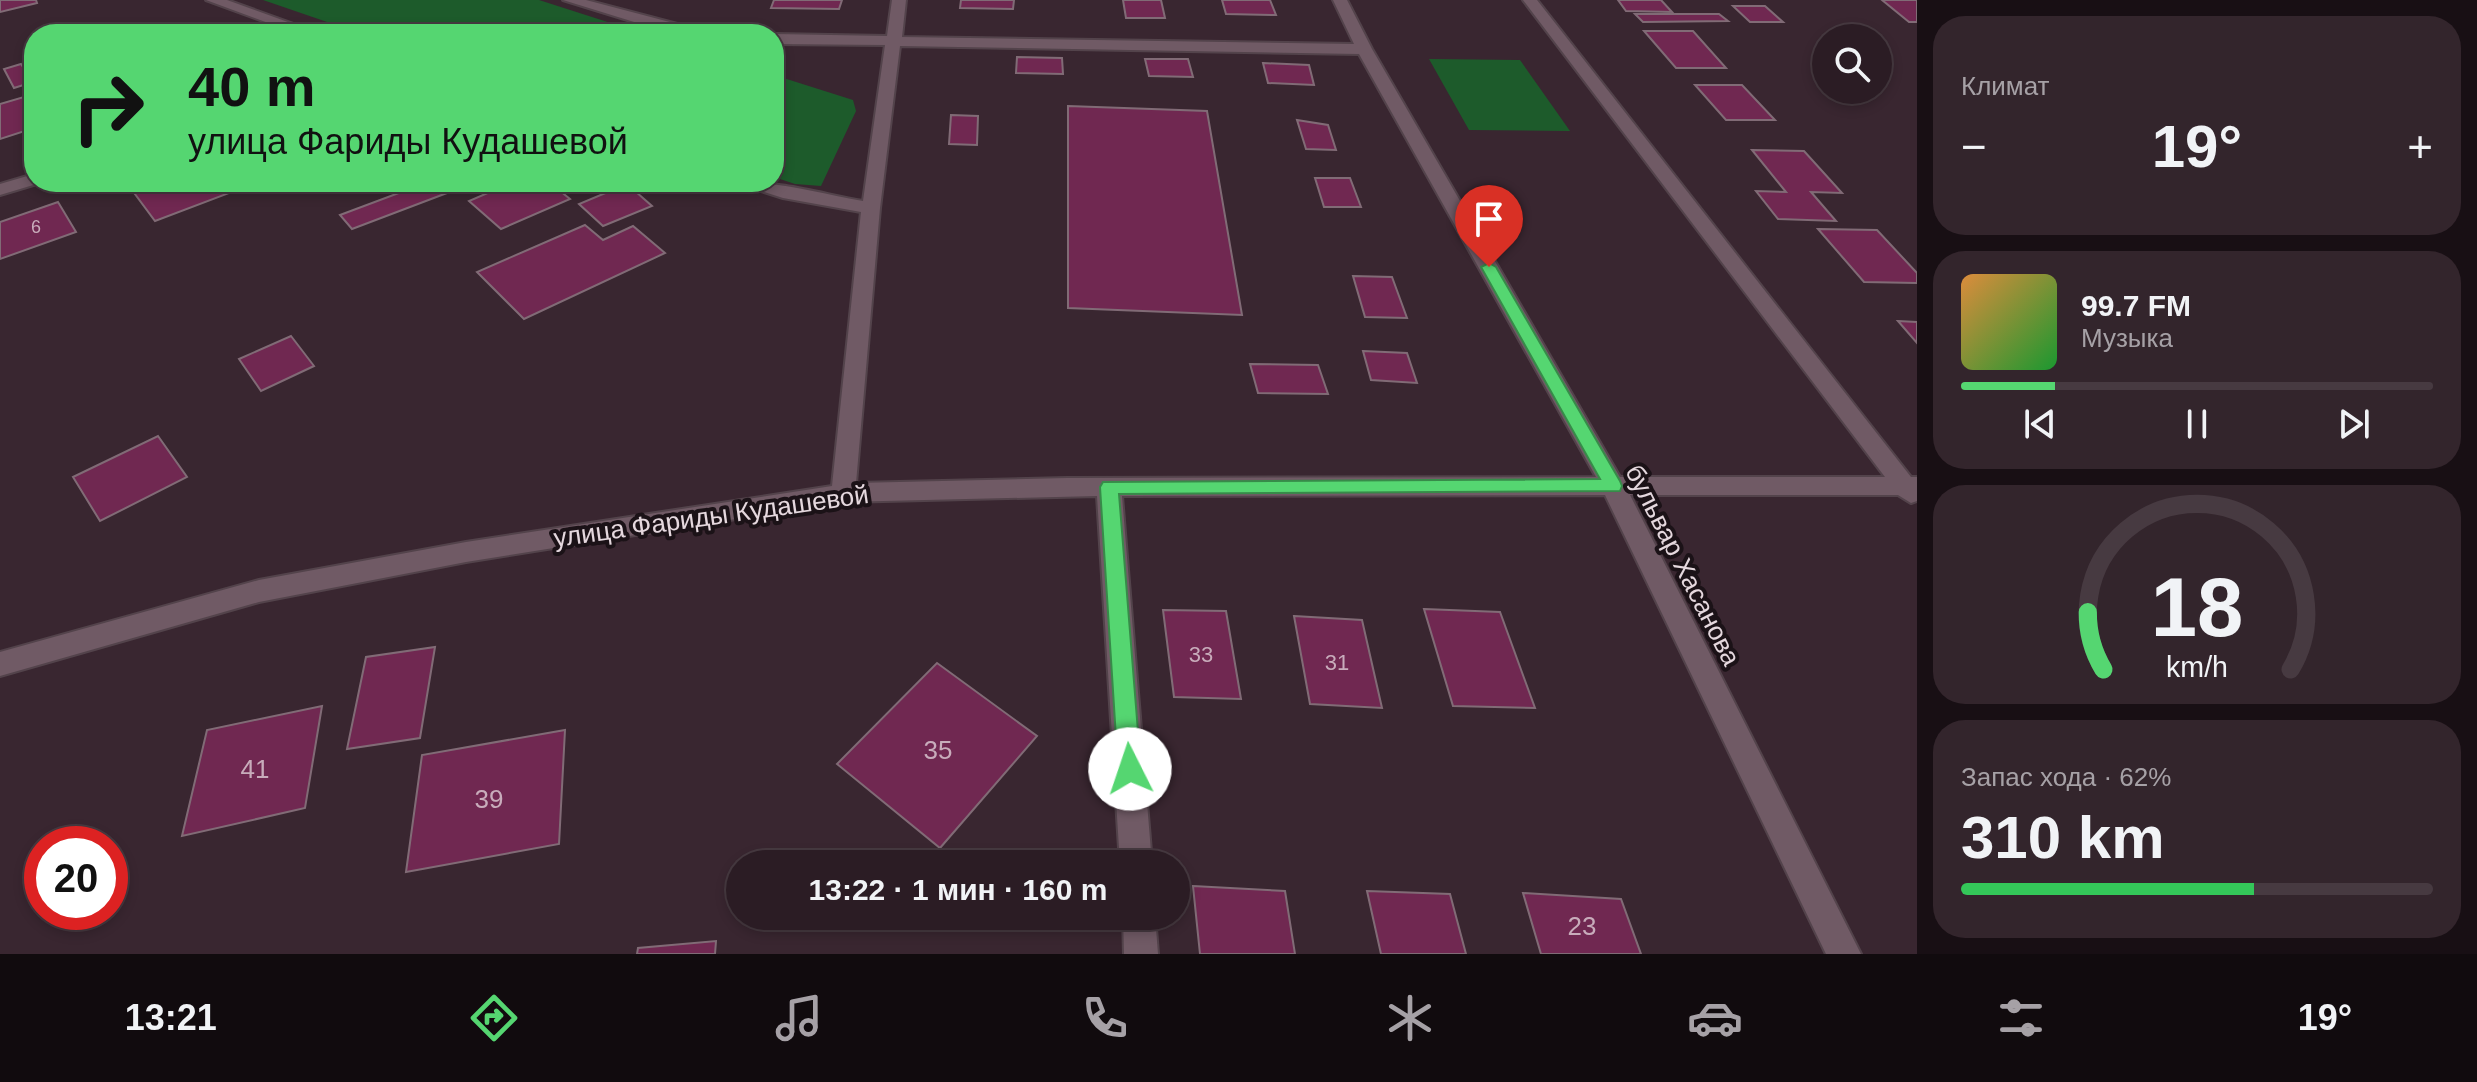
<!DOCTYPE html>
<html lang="ru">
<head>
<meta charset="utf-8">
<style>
  body { margin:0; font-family:Arial,sans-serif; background:#33252c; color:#f1f3f6; height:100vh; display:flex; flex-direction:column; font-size:30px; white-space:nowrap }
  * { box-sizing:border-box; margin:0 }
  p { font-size:26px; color:#a6a1a6 }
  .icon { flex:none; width:44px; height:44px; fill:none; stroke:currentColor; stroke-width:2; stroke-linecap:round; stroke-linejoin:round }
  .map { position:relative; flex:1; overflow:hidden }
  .side { display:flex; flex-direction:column; gap:16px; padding:16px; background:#180f14; width:560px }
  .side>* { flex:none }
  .top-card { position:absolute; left:24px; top:24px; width:760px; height:168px; border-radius:32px; box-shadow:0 4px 12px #0003,0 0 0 2px #473a41; background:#55d671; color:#111; overflow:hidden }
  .fabs { position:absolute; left:1812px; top:24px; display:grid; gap:16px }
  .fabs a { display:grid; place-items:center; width:80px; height:80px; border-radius:50%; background:#2b1c24; box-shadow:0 4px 12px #0003,0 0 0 2px #473a41; font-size:40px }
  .speed { position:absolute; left:24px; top:826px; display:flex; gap:16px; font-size:40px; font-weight:700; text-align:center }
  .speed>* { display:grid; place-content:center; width:104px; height:104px; border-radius:50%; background:#2b1c24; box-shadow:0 4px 12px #0003,0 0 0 2px #473a41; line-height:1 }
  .speed .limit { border:12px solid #d22; background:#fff; color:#111 }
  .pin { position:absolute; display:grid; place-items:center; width:68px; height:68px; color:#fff; margin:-82px -34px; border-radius:50% 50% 50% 0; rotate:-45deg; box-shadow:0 0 8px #0007 }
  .pin .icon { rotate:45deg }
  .me { position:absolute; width:88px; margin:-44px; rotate:356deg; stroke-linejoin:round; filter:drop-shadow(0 0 6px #0008) }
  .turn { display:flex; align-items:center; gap:28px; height:168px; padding:0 32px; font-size:36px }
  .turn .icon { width:104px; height:104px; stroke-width:2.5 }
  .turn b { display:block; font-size:56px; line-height:68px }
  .big { font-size:60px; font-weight:700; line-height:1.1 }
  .side .tile { flex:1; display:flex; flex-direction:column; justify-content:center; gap:12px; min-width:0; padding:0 28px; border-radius:32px; background:#33252c }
  .side .dial { align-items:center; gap:0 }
  .dial svg { height:208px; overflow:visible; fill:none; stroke:#473a41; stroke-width:7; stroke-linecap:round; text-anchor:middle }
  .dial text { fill:#f1f3f6; stroke:none }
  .song { display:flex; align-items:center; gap:24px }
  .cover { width:96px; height:96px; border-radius:12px; background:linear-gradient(135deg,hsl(30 70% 55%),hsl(130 70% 35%)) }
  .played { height:8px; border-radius:4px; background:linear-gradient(90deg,#55d671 20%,#473a41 20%) }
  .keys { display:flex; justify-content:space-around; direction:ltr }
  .heat { display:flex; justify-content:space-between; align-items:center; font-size:44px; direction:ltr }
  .charge { height:12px; border-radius:6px; background:linear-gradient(90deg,#34c759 62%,#473a41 0) }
  .trip { position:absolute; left:726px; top:850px; width:464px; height:80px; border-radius:40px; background:#2b1c24; box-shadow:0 4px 12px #0003,0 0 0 2px #473a41; font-weight:700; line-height:80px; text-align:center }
  .menu { display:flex; height:128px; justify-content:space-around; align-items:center; background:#110b0e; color:#a6a1a6 }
  .menu .icon { width:56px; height:56px }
  .menu .active { color:#55d671 }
  .menu b { font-size:36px; color:#f1f3f6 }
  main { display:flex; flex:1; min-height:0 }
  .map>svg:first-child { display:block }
  .green { fill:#1d5b2b }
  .building { fill:#702851; stroke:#816b76; stroke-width:2 }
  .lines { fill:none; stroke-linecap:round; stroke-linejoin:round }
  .minor-casing { stroke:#53434b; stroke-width:4 }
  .minor { fill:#705a65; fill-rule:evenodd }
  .route { fill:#55d671; stroke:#378b49; stroke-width:2 }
  .labels { text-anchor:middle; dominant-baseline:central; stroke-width:8; stroke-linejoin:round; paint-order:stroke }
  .far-number-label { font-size:18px; fill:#c8acbb }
  .number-label { font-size:22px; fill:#c8acbb }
  .street-label { font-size:26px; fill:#e5d8de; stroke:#1b1217 }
  .near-number-label { font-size:26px; fill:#c8acbb }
</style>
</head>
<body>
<main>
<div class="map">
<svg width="1917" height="954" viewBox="0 0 1917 954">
  <rect width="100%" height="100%" fill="#392630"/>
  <!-- green -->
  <g class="green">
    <path d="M263 0H539L645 34H362Z"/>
    <path d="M1429 59 1520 60 1570 131 1469 130Z"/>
    <path d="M774 75 853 100 856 111 821 186 795 184 774 177Z"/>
  </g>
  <!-- building -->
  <g class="building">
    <path d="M0 0H36L37 3 0 12Z"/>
    <path d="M774 0H842L839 9 771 8Z"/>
    <path d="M961 0H1014L1013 9 960 8Z"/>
    <path d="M1123 0H1161L1165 18H1126Z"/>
    <path d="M1222 0H1270L1276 15 1226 14Z"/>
    <path d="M1618 0H1661L1672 12 1626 11Z"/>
    <path d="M1882 0H1917V22H1909Z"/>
    <path d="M1733 6H1765L1783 22H1750Z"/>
    <path d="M1635 14H1719L1728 21 1643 22Z"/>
    <path d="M1644 31H1693L1726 68H1676Z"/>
    <path d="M1017 57 1062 58 1063 74 1016 73Z"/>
    <path d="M1145 59H1188L1193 77 1149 76Z"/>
    <path d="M1263 63 1309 65 1314 85 1268 83Z"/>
    <path d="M21 64 33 82 14 88 4 69Z"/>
    <path d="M1695 85H1742L1775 120H1726Z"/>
    <path d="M34 94V128L0 139V104Z"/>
    <path d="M1068 106 1207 111 1242 315 1068 308Z"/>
    <path d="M951 115 978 116 977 145 949 144Z"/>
    <path d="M1297 120 1328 125 1336 150 1306 149Z"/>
    <path d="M1752 150 1804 151 1842 193 1811 192 1836 221 1778 219 1756 191 1786 192Z"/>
    <path d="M1315 178H1350L1361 207H1324Z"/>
    <path d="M141 182H258L155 221 129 186Z"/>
    <path d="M428 182H476L352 229 340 215Z"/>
    <path d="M513 182H549L570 199 501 229 469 201Z"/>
    <path d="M627 184 652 206 603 226 579 204Z"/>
    <path d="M58 202 76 232 0 259V222Z"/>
    <path d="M585 225 603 240 633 226 665 253 524 319 477 272Z"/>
    <path d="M1818 229 1877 230 1917 273V283L1864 282Z"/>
    <path d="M1353 276 1392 277 1407 318 1365 317Z"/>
    <path d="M1898 321 1917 322V343Z"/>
    <path d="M291 336 314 366 261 391 239 359Z"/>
    <path d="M1363 351 1407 353 1417 383 1371 380Z"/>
    <path d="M1250 364 1318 365 1328 394 1258 393Z"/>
    <path d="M158 436 187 477 100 521 73 477Z"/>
    <path d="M1424 609 1500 612 1535 708 1453 706Z"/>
    <path d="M1163 610 1226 611 1241 699 1174 697Z"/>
    <path d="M1294 616 1362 620 1382 708 1310 704Z"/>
    <path d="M435 647 420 738 347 749 366 657Z"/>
    <path d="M937 663 1037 736 940 848 837 764Z"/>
    <path d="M322 706 305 808 182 836 207 730Z"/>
    <path d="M565 730 559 844 406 872 422 755Z"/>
    <path d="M1193 886 1285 891 1295 954H1200Z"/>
    <path d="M1367 891 1450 894 1466 954H1381Z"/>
    <path d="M1523 893 1621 899 1641 954H1541Z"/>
    <path d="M716 941 715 954H637L638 948Z"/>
  </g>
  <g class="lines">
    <defs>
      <g id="minor">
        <path d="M206 0H227L321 34H298Z"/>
        <path d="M563 0H586L704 31 707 34 660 30Z"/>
        <path d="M892 0H906L902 37 1354 44 1333 0H1347L1372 49 1620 477H1885L1523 0H1537L1911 477H1917V501L1911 503 1898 495H1630L1861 954H1826L1605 495 1122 496 1152 864H1120L1097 496 843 502 466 562 259 602 0 676V652L259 580 466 542 832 486 861 212 783 198 745 186 742 182C782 182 823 194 863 201L885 45 774 44V34L887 36ZM900 46 1359 54 1596 477 1067 478 856 483 880 208Z"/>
        <path d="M34 174V182L40 183 0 195V184Z"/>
        <path d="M1123 916H1155L1158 954H1124Z"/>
      </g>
    </defs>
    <!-- minor casing -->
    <use href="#minor" class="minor-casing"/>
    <!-- minor -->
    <use href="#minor" class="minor"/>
  </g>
  <!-- route -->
  <path class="route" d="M1489 263 1496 267 1620 481 1622 486 1620 491 1119 494 1141 769 1138 777 1130 780 1122 777 1118 769 1100 487 1103 482 1600 479 1481 267Z"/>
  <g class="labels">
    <!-- far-number labels -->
    <g class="far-number-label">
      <text x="36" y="227">6</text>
    </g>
    <!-- number labels -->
    <g class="number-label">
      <text x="1201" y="654">33</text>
      <text x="1337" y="662">31</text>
    </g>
    <!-- street labels -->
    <g class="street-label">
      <text transform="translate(711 516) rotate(-8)">улица Фариды Кудашевой</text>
      <text transform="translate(1683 565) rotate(63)">бульвар Хасанова</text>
    </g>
    <!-- near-number labels -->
    <g class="near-number-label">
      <text x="938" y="750">35</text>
      <text x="255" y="769">41</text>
      <text x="489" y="799">39</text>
      <text x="1582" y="926">23</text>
    </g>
  </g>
</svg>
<div class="fabs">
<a><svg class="icon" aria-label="search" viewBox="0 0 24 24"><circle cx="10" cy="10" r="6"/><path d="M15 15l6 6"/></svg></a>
</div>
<div class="speed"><div class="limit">20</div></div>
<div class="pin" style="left:1489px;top:267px;background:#d93025"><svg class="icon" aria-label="arrive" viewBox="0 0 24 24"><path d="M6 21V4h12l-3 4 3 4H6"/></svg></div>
<svg class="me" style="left:1130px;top:769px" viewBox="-20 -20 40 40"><circle r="19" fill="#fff"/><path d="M0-13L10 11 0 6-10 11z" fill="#55d671"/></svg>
<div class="trip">13:22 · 1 мин · 160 m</div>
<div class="top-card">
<div class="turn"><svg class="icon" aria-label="right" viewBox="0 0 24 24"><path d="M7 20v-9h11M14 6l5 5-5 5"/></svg><div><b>40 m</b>улица Фариды Кудашевой</div></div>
</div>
</div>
<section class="side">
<div class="tile"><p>Климат</p>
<div class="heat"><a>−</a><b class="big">19°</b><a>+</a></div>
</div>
<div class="tile">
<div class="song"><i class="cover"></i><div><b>99.7 FM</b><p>Музыка</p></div></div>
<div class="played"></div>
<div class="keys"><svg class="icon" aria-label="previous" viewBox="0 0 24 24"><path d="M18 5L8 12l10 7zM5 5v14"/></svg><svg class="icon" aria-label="pause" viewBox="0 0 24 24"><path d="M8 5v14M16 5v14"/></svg><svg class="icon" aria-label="next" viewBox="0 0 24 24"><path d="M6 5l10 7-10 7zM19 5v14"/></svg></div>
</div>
<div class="tile dial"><svg viewBox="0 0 100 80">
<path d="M14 69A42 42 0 1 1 86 69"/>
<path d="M14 69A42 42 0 0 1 8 47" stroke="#55d671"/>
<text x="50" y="56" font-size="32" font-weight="700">18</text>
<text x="50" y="72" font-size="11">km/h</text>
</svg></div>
<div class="tile"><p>Запас хода · 62%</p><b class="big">310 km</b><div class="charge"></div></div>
</section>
</main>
<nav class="menu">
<b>13:21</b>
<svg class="icon active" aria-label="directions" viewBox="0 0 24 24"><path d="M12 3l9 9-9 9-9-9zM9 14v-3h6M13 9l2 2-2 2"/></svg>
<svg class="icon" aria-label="music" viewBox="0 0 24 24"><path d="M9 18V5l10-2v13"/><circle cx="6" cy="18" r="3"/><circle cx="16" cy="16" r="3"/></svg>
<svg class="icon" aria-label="phone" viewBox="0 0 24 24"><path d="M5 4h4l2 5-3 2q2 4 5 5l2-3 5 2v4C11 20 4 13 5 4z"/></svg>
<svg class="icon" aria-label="climate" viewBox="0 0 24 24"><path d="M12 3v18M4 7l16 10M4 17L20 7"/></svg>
<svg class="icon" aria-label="car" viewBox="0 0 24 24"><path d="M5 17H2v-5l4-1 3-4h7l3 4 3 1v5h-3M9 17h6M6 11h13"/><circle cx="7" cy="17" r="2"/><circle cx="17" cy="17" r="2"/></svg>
<svg class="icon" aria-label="filters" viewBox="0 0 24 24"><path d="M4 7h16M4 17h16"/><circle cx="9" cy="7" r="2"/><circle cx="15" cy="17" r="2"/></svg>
<b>19°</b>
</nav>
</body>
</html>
